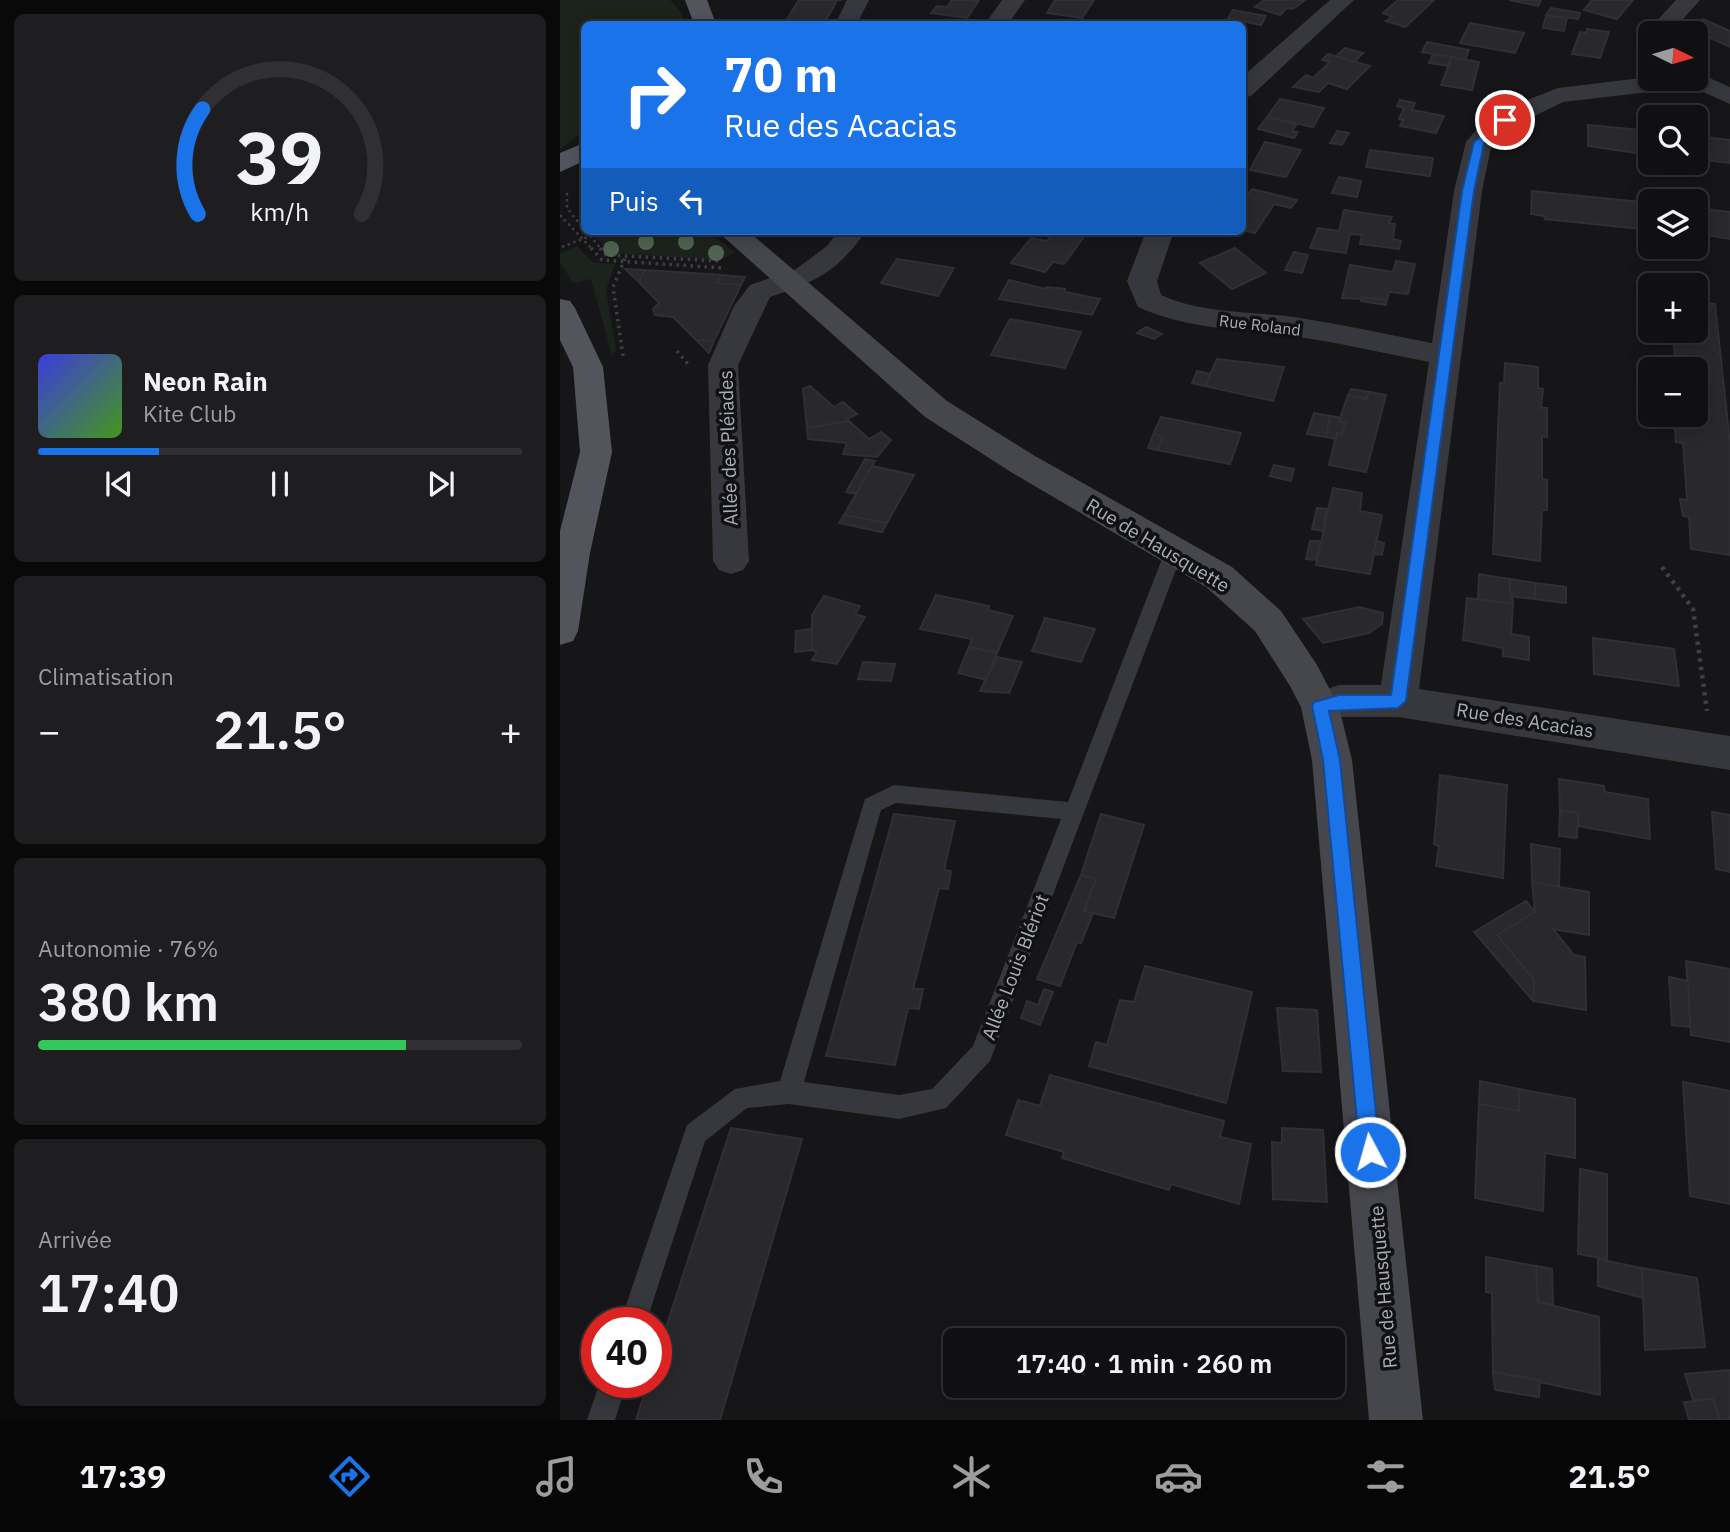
<!DOCTYPE html>
<html lang="fr">
<head>
<meta charset="utf-8">
<style>
  body { margin:0; font-family:"IBM Plex Sans",sans-serif; background:#1e1e20; color:#f1f3f6; height:100vh; display:flex; flex-direction:column; font-size:26px; white-space:nowrap }
  * { box-sizing:border-box; margin:0 }
  p { font-size:23px; color:#9c9d9f }
  .icon { flex:none; width:38px; height:38px; fill:none; stroke:currentColor; stroke-width:2; stroke-linecap:round; stroke-linejoin:round }
  .map { position:relative; flex:1; overflow:hidden }
  .sheet { display:flex; flex-direction:column; gap:14px; padding:14px; background:#09090a; width:560px }
  .sheet>* { flex:none }
  .top-card { position:absolute; left:21px; top:21px; width:665px; height:214px; border-radius:10px; box-shadow:0 4px 18px #0003,0 0 0 2px #303032; background:#1a73e8; color:#fff; overflow:hidden }
  .needle { width:46px; rotate:95deg }
  .buttons { position:absolute; left:1078px; top:21px; display:grid; gap:14px }
  .buttons a { display:grid; place-items:center; width:70px; height:70px; border-radius:10px; background:#101012; box-shadow:0 4px 18px #0003,0 0 0 2px #303032; font-size:35px }
  .speed { position:absolute; left:21px; top:1307px; display:flex; gap:14px; font-size:35px; font-weight:700; text-align:center }
  .speed>* { display:grid; place-content:center; width:91px; height:91px; border-radius:50%; background:#101012; box-shadow:0 4px 18px #0003,0 0 0 2px #303032; line-height:1 }
  .speed .limit { border:10px solid #d22; background:#fff; color:#111 }
  .pin { position:absolute; display:grid; place-items:center; width:60px; height:60px; color:#fff; margin:-30px; border:4px solid #fff; border-radius:50%; box-shadow:0 2px 7px #0007 }
  .me { position:absolute; width:77px; margin:-38px; rotate:354deg; stroke-linejoin:round; filter:drop-shadow(0 0 5px #0008) }
  .turn { display:flex; align-items:center; gap:24px; height:147px; padding:0 28px; font-size:32px }
  .turn .icon { width:91px; height:91px; stroke-width:2.5 }
  .turn b { display:block; font-size:49px; line-height:60px }
  .then { display:flex; align-items:center; height:66px; padding:0 28px; background:#0003; gap:14px; font-size:26px }
  .big { font-size:52px; font-weight:600; line-height:1.1 }
  .sheet .card { flex:1; display:flex; flex-direction:column; justify-content:center; gap:10px; min-width:0; padding:0 24px; border-radius:10px; background:#1e1e20 }
  .sheet .dial { align-items:center; gap:0 }
  .dial svg { height:182px; overflow:visible; fill:none; stroke:#303032; stroke-width:7; stroke-linecap:round; text-anchor:middle }
  .dial text { fill:#f1f3f6; stroke:none }
  .song { display:flex; align-items:center; gap:21px }
  .cover { width:84px; height:84px; border-radius:10px; background:linear-gradient(135deg,hsl(240 70% 55%),hsl(100 70% 35%)) }
  .played { height:7px; border-radius:4px; background:linear-gradient(90deg,#1a73e8 25%,#303032 25%) }
  .keys { display:flex; justify-content:space-around; direction:ltr }
  .heat { display:flex; justify-content:space-between; align-items:center; font-size:38px; direction:ltr }
  .charge { height:10px; border-radius:5px; background:linear-gradient(90deg,#34c759 76%,#303032 0) }
  .trip { position:absolute; left:383px; top:1328px; width:402px; height:70px; border-radius:10px; background:#101012; box-shadow:0 4px 18px #0003,0 0 0 2px #303032; font-weight:600; line-height:70px; text-align:center }
  .dock { display:flex; height:112px; justify-content:space-around; align-items:center; background:#060607; color:#9c9d9f }
  .dock .icon { width:49px; height:49px }
  .dock .current { color:#1a73e8 }
  .dock b { font-size:32px; color:#f1f3f6 }
  main { display:flex; flex:1; min-height:0 }
  .map>svg:first-child { display:block }
  .green { fill:#1c231d }
  .building { fill:#29292c; stroke:#303034; stroke-width:2 }
  .lines { fill:none; stroke-linecap:round; stroke-linejoin:round }
  .path-far2 { stroke:#3d3f44; stroke-width:2.5; stroke-dasharray:2.5 3.5; stroke-linecap:butt }
  .path-far1 { stroke:#3d3f44; stroke-width:3.5; stroke-dasharray:2.5 4.5; stroke-linecap:butt }
  .path { stroke:#3d3f44; stroke-width:4.5; stroke-dasharray:3.5 5; stroke-linecap:butt }
  .lane { fill:#37383d; fill-rule:evenodd }
  .street { fill:#37383d; fill-rule:evenodd }
  .secondary { fill:#45474d; fill-rule:evenodd }
  .primary { fill:#53555c; fill-rule:evenodd }
  .tree { fill:#506452 }
  .route { fill:#1a73e8; stroke:#114b97; stroke-width:2 }
  .labels { text-anchor:middle; dominant-baseline:central; stroke-width:7; stroke-linejoin:round; paint-order:stroke }
  .far-street-label { font-size:16px; fill:#a8adb8; stroke:#111113 }
  .street-label { font-size:19px; fill:#a8adb8; stroke:#111113 }
</style>
</head>
<body>
<main>
<section class="sheet">
<div class="card dial"><svg viewBox="0 0 100 80">
<path d="M14 69A42 42 0 1 1 86 69"/>
<path d="M14 69A42 42 0 0 1 16 23" stroke="#1a73e8"/>
<text x="50" y="56" font-size="32" font-weight="700">39</text>
<text x="50" y="72" font-size="11">km/h</text>
</svg></div>
<div class="card">
<div class="song"><i class="cover"></i><div><b>Neon Rain</b><p>Kite Club</p></div></div>
<div class="played"></div>
<div class="keys"><svg class="icon" aria-label="previous" viewBox="0 0 24 24"><path d="M18 5L8 12l10 7zM5 5v14"/></svg><svg class="icon" aria-label="pause" viewBox="0 0 24 24"><path d="M8 5v14M16 5v14"/></svg><svg class="icon" aria-label="next" viewBox="0 0 24 24"><path d="M6 5l10 7-10 7zM19 5v14"/></svg></div>
</div>
<div class="card"><p>Climatisation</p>
<div class="heat"><a>−</a><b class="big">21.5°</b><a>+</a></div>
</div>
<div class="card"><p>Autonomie · 76%</p><b class="big">380 km</b><div class="charge"></div></div>
<div class="card"><p>Arrivée</p><b class="big">17:40</b></div>
</section>
<div class="map">
<svg width="1170" height="1420" viewBox="0 0 1170 1420">
  <rect width="100%" height="100%" fill="#161618"/>
  <!-- green -->
  <g class="green">
    <path d="M0 0H110L122 14 123 24H24V132L0 149Z"/>
    <path d="M30 231H146L175 252 161 260 51 253Z"/>
    <path d="M17 246 32 262 55 264 46 290 56 350 52 355 31 279 13 283 0 262V253Z"/>
  </g>
  <!-- building -->
  <g class="building">
    <path d="M277 0 264 24 226 21 239 0H282Z"/>
    <path d="M392 0H419L407 18 371 13 377 6 387 7Z"/>
    <path d="M495 0H534L522 18 487 13Z"/>
    <path d="M704 0H745L733 9 727 8 720 15 695 7Z"/>
    <path d="M838 0H874L845 27 826 21 832 17 823 13Z"/>
    <path d="M949 0H981L978 6Z"/>
    <path d="M1032 0H1073L1057 19 1024 10Z"/>
    <path d="M991 8 1020 13 1018 19 986 15Z"/>
    <path d="M673 10 706 16 701 25 668 18Z"/>
    <path d="M986 16 1007 18 1004 31 983 28Z"/>
    <path d="M1143 19 1170 31V47L1131 29Z"/>
    <path d="M910 23 964 33 955 53 900 43Z"/>
    <path d="M1027 29 1049 32 1040 58 1012 54 1020 32 1026 33Z"/>
    <path d="M867 42 909 50 905 60 862 52Z"/>
    <path d="M785 48 803 53 794 62 776 56Z"/>
    <path d="M768 54 810 66 787 89 768 83 759 92 733 87 746 75 753 78 770 62 762 60Z"/>
    <path d="M873 54 892 57 888 66 869 63Z"/>
    <path d="M892 57 919 62 912 90 881 85Z"/>
    <path d="M720 99 764 108 753 127 707 117Z"/>
    <path d="M840 100 855 103 852 110 884 116 876 133 840 126 843 120 839 119 844 108 837 106Z"/>
    <path d="M707 117 737 124 732 131 738 132 734 138 698 129Z"/>
    <path d="M1028 125 1090 131V155L1028 146Z"/>
    <path d="M777 131 789 133 782 145 770 143Z"/>
    <path d="M1136 136 1170 140V163L1136 159Z"/>
    <path d="M705 142 741 150 726 177 690 170Z"/>
    <path d="M810 150 873 158 870 176 806 167Z"/>
    <path d="M779 177 801 181 797 197 772 193Z"/>
    <path d="M692 189 737 200 731 208 714 204 695 233 682 230V197H686Z"/>
    <path d="M972 191 1090 203V230L985 219 984 216 971 214Z"/>
    <path d="M1136 208 1170 212V239L1136 233Z"/>
    <path d="M784 210 832 217 829 223 835 224 833 239 841 241 839 249 800 244 802 235 790 234 786 253 750 248 758 228 779 231Z"/>
    <path d="M494 231H528L504 264 493 262 485 272 451 263 471 238 487 241Z"/>
    <path d="M675 248 706 273 672 289 640 263Z"/>
    <path d="M734 252 748 255 742 273 725 270Z"/>
    <path d="M337 259 394 268 378 296 321 283Z"/>
    <path d="M836 261 855 264 848 294 829 292 827 300 782 298 790 265 833 272Z"/>
    <path d="M65 269 85 270 79 282Z"/>
    <path d="M85 270 161 275 157 283 181 285 154 341 136 340 113 317 95 315 93 309 99 303 79 282Z"/>
    <path d="M161 275 185 277 181 285 157 283Z"/>
    <path d="M449 280 485 289 486 287 505 289V292L540 299 532 315 439 299Z"/>
    <path d="M802 297 827 300 826 305 801 301Z"/>
    <path d="M1136 301 1155 304 1170 443V555L1131 549 1129 517 1123 516 1120 499 1127 500 1123 443 1116 442 1115 428 1122 429 1120 415H1136V369H1116L1113 334 1106 331H1136Z"/>
    <path d="M450 319 521 332 505 368 431 355Z"/>
    <path d="M586 327 602 334 594 339 577 333Z"/>
    <path d="M136 340 154 341 149 353Z"/>
    <path d="M657 359 724 367 713 401 645 386Z"/>
    <path d="M945 363 978 367V388L983 389 981 408H987V437L982 436V479L987 480V510H982L980 561 933 554 940 383H944Z"/>
    <path d="M637 371 650 374 645 386 632 383Z"/>
    <path d="M250 386 274 407 283 402 297 414 287 419 289 421 247 428 243 389Z"/>
    <path d="M791 389 810 392 806 399 788 395Z"/>
    <path d="M810 392 826 395 806 472 769 465 777 433 782 434 785 423 779 421 788 395 806 399Z"/>
    <path d="M754 413 770 416 766 437 747 434Z"/>
    <path d="M770 416 781 418 779 421 785 423 782 434 777 433 776 439 766 437Z"/>
    <path d="M601 417 681 433 670 464 597 450 603 436 593 435Z"/>
    <path d="M289 421 309 439 321 432 331 440 317 457 283 454 287 443 248 439 247 428Z"/>
    <path d="M593 435 603 436 597 450 588 448Z"/>
    <path d="M305 459 315 461 296 494 286 492Z"/>
    <path d="M714 465 734 469 731 481 710 476Z"/>
    <path d="M312 466 354 475 327 523 284 515Z"/>
    <path d="M773 488 802 493 800 511 822 515 810 574 756 565Z"/>
    <path d="M757 508 767 509 763 531 752 529Z"/>
    <path d="M284 515 327 523 322 532 279 523Z"/>
    <path d="M750 541H760L756 560 746 559Z"/>
    <path d="M816 541 824 543 822 555 813 554Z"/>
    <path d="M919 574 950 579 953 604 918 599Z"/>
    <path d="M950 579 975 583V599L950 596Z"/>
    <path d="M975 583 1006 587V603L975 599Z"/>
    <path d="M376 595 429 606 428 610 453 616 437 653 409 647 412 639 360 629Z"/>
    <path d="M264 596 300 606 295 614 305 617 277 664 252 660 257 652 252 650V615Z"/>
    <path d="M907 598 953 604 951 634 969 637V660L943 656V648L903 640Z"/>
    <path d="M799 607 823 613 822 624 809 633 763 643 743 619Z"/>
    <path d="M485 618 535 629 521 662 472 651Z"/>
    <path d="M252 629V650L235 652 236 631Z"/>
    <path d="M1033 638 1114 649 1119 686 1034 674Z"/>
    <path d="M409 647 437 653 427 680 398 673Z"/>
    <path d="M437 657 462 662 449 693 420 691Z"/>
    <path d="M303 662 335 664 331 681 298 679Z"/>
    <path d="M880 775 947 785 943 878 876 866 879 846 874 844Z"/>
    <path d="M999 779 1044 786 1045 792 1088 799 1090 839 1018 826V813L1000 811Z"/>
    <path d="M1000 811 1018 813 1017 838 999 836Z"/>
    <path d="M1152 812 1170 815V872L1156 869Z"/>
    <path d="M334 814 395 821 384 870 391 871 388 889 379 888 353 989H363L359 1009 348 1008 335 1065 266 1056Z"/>
    <path d="M541 814 584 825 554 918 524 911 536 879 521 875Z"/>
    <path d="M971 844 1000 849 999 887 972 882Z"/>
    <path d="M521 875 536 879 524 911 533 913 521 943 517 942 500 986 477 979Z"/>
    <path d="M972 882 1029 892V935L993 929 1014 955 1025 957 1026 1010 973 1001 974 980 937 935 975 912Z"/>
    <path d="M966 901 975 912 937 935 974 980 973 1001 914 932Z"/>
    <path d="M1126 961 1170 969V1042L1131 1035Z"/>
    <path d="M585 966 692 992 666 1103 529 1066 536 1042 547 1045 560 1000 574 1002Z"/>
    <path d="M1109 977 1128 981 1130 1027 1112 1025Z"/>
    <path d="M484 989 493 992 480 1025 461 1018 467 1001 478 1005Z"/>
    <path d="M717 1008 757 1010 761 1072 723 1071Z"/>
    <path d="M490 1075 664 1121 660 1137 691 1144 679 1204 611 1184 609 1190 502 1158 504 1152 446 1135 458 1100 480 1106Z"/>
    <path d="M920 1081 959 1089V1111L919 1104Z"/>
    <path d="M1123 1082 1170 1091V1204L1130 1196Z"/>
    <path d="M959 1089 1015 1099V1158L985 1153 983 1211 915 1198 919 1104 959 1111Z"/>
    <path d="M171 1128 242 1139 160 1420H76L88 1382H96V1358Z"/>
    <path d="M722 1128 763 1130 767 1202 713 1199 712 1142 722 1143Z"/>
    <path d="M1020 1169 1047 1174V1259L1018 1254Z"/>
    <path d="M926 1257 976 1266 978 1302 1039 1317 1040 1395 933 1372 932 1293 926 1292Z"/>
    <path d="M1038 1259 1082 1268 1083 1298 1038 1286Z"/>
    <path d="M976 1266 992 1269 993 1305 978 1302Z"/>
    <path d="M1082 1268 1137 1278 1145 1347 1085 1350Z"/>
    <path d="M1170 1370V1420H1160L1153 1399 1133 1400 1125 1374Z"/>
    <path d="M933 1372 980 1380 979 1397 935 1390Z"/>
    <path d="M1153 1399 1160 1420H1129L1124 1402Z"/>
  </g>
  <g class="lines">
    <!-- path-far2 -->
    <g class="path-far2">
      <path d="M7 193V208L24 229"/>
      <path d="M0 215 33 250"/>
      <path d="M26 231 42 250"/>
      <path d="M2 247 30 236"/>
    </g>
    <!-- path-far1 -->
    <g class="path-far1">
      <path d="M31 248 42 260 164 268"/>
      <path d="M40 248 46 255 159 261"/>
      <path d="M117 351 128 364"/>
      <path d="M63 356 53 287 66 256"/>
    </g>
    <!-- path -->
    <path class="path" d="M1102 567 1133 609 1147 711"/>
    <!-- lane -->
    <g class="lane">
      <path d="M614 544 623 551 430 1061 386 1108 339 1119 229 1104 187 1108 145 1141 86 1323H60L127 1125 175 1089 220 1081 305 799 334 785 508 802 605 551ZM336 803 501 819 413 1046 372 1089 339 1095 244 1082 321 810Z"/>
      <path d="M40 1382H67L55 1420H27Z"/>
    </g>
    <!-- street -->
    <g class="street">
      <path d="M287 0H309L297 24H275Z"/>
      <path d="M442 0H465L448 24H425Z"/>
      <path d="M770 0H794L691 96 682 98V77Z"/>
      <path d="M1116 0H1140L1115 28 1117 33H1093L1091 27Z"/>
      <path d="M1136 72 1170 87V104L1132 87 1003 102 940 133 932 143 922 191 859 689 1170 736V770L838 717H779L760 723 746 718 741 707 746 696 779 685H821L869 362C823 353 777 342 731 336 678 329 627 329 578 307L567 281 586 231H614L597 281 601 295C643 314 689 311 734 317 780 324 826 334 872 343L894 191 906 142 922 123 949 107 998 88 1090 77 1136 79Z"/>
      <path d="M278 231H306C278 271 256 282 210 297L178 365 189 561 183 570 171 574 159 570 153 561 148 365 174 306 190 285 236 269 267 246Z"/>
    </g>
    <!-- secondary -->
    <path class="secondary" d="M157 231H188L387 401 475 456 672 567 721 611 757 665 779 707 792 760 863 1420H809L752 760 741 707 730 686 695 631 646 587 451 472 365 417Z"/>
    <!-- primary -->
    <g class="primary">
      <path d="M125 0H147L156 24H134Z"/>
      <path d="M24 143V161L0 172V153Z"/>
      <path d="M0 299 10 301 15 308 43 367 52 452 30 553 18 631 13 641 0 645V531L20 452 13 367 0 340Z"/>
    </g>
  </g>
  <!-- trees -->
  <g class="tree">
    <circle cx="86" cy="242" r="8"/>
    <circle cx="126" cy="242" r="8"/>
    <circle cx="51" cy="249" r="8"/>
    <circle cx="156" cy="253" r="8"/>
  </g>
  <!-- route -->
  <path class="route" d="M945 117 950 120 949 122 924 143 914 191 846 701 838 708 769 711 780 760 820 1152 817 1159 810 1161 803 1159 800 1152 763 760 752 706 754 702 779 695H831L902 191 914 142Z"/>
  <g class="labels">
    <!-- far-street labels -->
    <g class="far-street-label">
      <text transform="translate(700 325) rotate(7)">Rue Roland</text>
    </g>
    <!-- street labels -->
    <g class="street-label">
      <text transform="translate(168 448) rotate(-92)">Allée des Pléiades</text>
      <text transform="translate(598 545) rotate(31)">Rue de Hausquette</text>
      <text transform="translate(965 720) rotate(9)">Rue des Acacias</text>
      <text transform="translate(455 967) rotate(-69)">Allée Louis Blériot</text>
      <text transform="translate(823 1287) rotate(-95)">Rue de Hausquette</text>
    </g>
  </g>
</svg>
<div class="buttons">
<a><svg class="needle" viewBox="-14 -14 28 28"><path d="M0-13l5 13h-10z" fill="#e53935"/><path d="M0 13l5-13h-10z" fill="#9c9d9f"/></svg></a>
<a><svg class="icon" aria-label="search" viewBox="0 0 24 24"><circle cx="10" cy="10" r="6"/><path d="M15 15l6 6"/></svg></a>
<a><svg class="icon" aria-label="layers" viewBox="0 0 24 24"><path d="M12 4l9 5-9 5-9-5zM3 14l9 5 9-5"/></svg></a>
<a>+</a>
<a>−</a>
</div>
<div class="speed"><div class="limit">40</div></div>
<div class="pin" style="left:945px;top:120px;background:#d93025"><svg class="icon" aria-label="arrive" viewBox="0 0 24 24"><path d="M6 21V4h12l-3 4 3 4H6"/></svg></div>
<svg class="me" style="left:810px;top:1152px" viewBox="-20 -20 40 40"><circle r="17" fill="#1a73e8" stroke="#fff" stroke-width="3"/><path d="M0-11L8 9 0 5-8 9z" fill="#fff"/></svg>
<div class="trip">17:40 · 1 min · 260 m</div>
<div class="top-card">
<div class="turn"><svg class="icon" aria-label="right" viewBox="0 0 24 24"><path d="M7 20v-9h11M14 6l5 5-5 5"/></svg><div><b>70 m</b>Rue des Acacias</div></div>
<div class="then">Puis<svg class="icon" aria-label="left" viewBox="0 0 24 24"><path d="M17 20v-9H6M10 6l-5 5 5 5"/></svg></div>
</div>
</div>
</main>
<nav class="dock">
<b>17:39</b>
<svg class="icon current" aria-label="directions" viewBox="0 0 24 24"><path d="M12 3l9 9-9 9-9-9zM9 14v-3h6M13 9l2 2-2 2"/></svg>
<svg class="icon" aria-label="music" viewBox="0 0 24 24"><path d="M9 18V5l10-2v13"/><circle cx="6" cy="18" r="3"/><circle cx="16" cy="16" r="3"/></svg>
<svg class="icon" aria-label="phone" viewBox="0 0 24 24"><path d="M5 4h4l2 5-3 2q2 4 5 5l2-3 5 2v4C11 20 4 13 5 4z"/></svg>
<svg class="icon" aria-label="climate" viewBox="0 0 24 24"><path d="M12 3v18M4 7l16 10M4 17L20 7"/></svg>
<svg class="icon" aria-label="car" viewBox="0 0 24 24"><path d="M5 17H2v-5l4-1 3-4h7l3 4 3 1v5h-3M9 17h6M6 11h13"/><circle cx="7" cy="17" r="2"/><circle cx="17" cy="17" r="2"/></svg>
<svg class="icon" aria-label="filters" viewBox="0 0 24 24"><path d="M4 7h16M4 17h16"/><circle cx="9" cy="7" r="2"/><circle cx="15" cy="17" r="2"/></svg>
<b>21.5°</b>
</nav>
</body>
</html>
